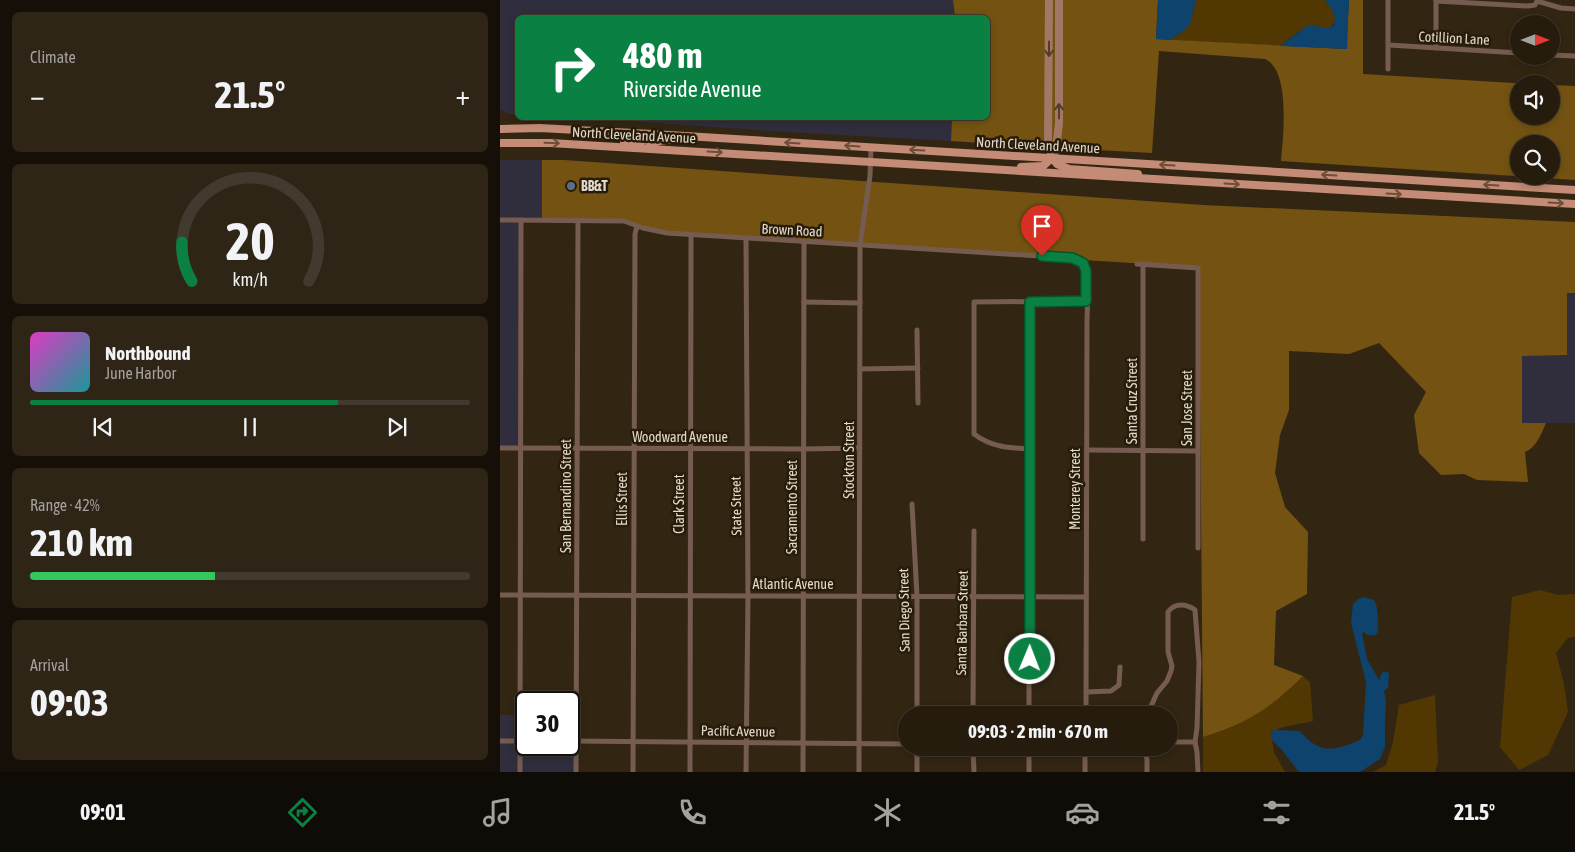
<!DOCTYPE html>
<html lang="en">
<head>
<meta charset="utf-8">
<style>
  body { margin:0; font-family:"Asap Condensed",sans-serif; background:#2e2517; color:#f1f3f6; height:100vh; display:flex; flex-direction:column; font-size:19px; white-space:nowrap }
  * { box-sizing:border-box; margin:0 }
  p { font-size:16px; color:#a4a19e }
  .icon { flex:none; width:28px; height:28px; fill:none; stroke:currentColor; stroke-width:2; stroke-linecap:round; stroke-linejoin:round }
  .map { position:relative; flex:1; overflow:hidden }
  .side { display:flex; flex-direction:column; gap:12px; padding:12px; background:#150f08; width:500px }
  .side>* { flex:none }
  .hud { position:absolute; left:15px; top:15px; width:475px; height:105px; border-radius:8px; box-shadow:0 2px 8px #0003,0 0 0 1px #423a2e; background:#0b8043; color:#fff; overflow:hidden }
  .needle { width:32px; rotate:90deg }
  .fabs { position:absolute; left:1010px; top:15px; display:grid; gap:10px }
  .fabs a { display:grid; place-items:center; width:50px; height:50px; border-radius:50%; background:#261c0e; box-shadow:0 2px 8px #0003,0 0 0 1px #423a2e; font-size:25px }
  .speed { position:absolute; left:15px; top:691px; display:flex; gap:10px; font-size:25px; font-weight:700; text-align:center }
  .speed>* { display:grid; place-content:center; width:65px; height:65px; border-radius:50%; background:#261c0e; box-shadow:0 2px 8px #0003,0 0 0 1px #423a2e; line-height:1 }
  .speed .limit { border:2px solid #111; border-radius:8px; background:#fff; color:#111 }
  .pin { position:absolute; display:grid; place-items:center; width:42px; height:42px; color:#fff; margin:-51px -21px; border-radius:50% 50% 50% 0; rotate:-45deg; box-shadow:0 0 5px #0007 }
  .pin .icon { rotate:45deg }
  .me { position:absolute; width:55px; margin:-28px; rotate:1deg; stroke-linejoin:round; filter:drop-shadow(0 0 4px #0008) }
  .turn { display:flex; align-items:center; gap:18px; height:105px; padding:0 25px; font-size:22px }
  .turn .icon { width:65px; height:65px; stroke-width:2.5 }
  .turn b { display:block; font-size:35px; line-height:42px }
  .big { font-size:38px; font-weight:700; line-height:1.1 }
  .side .widget { flex:1; display:flex; flex-direction:column; justify-content:center; gap:8px; min-width:0; padding:0 18px; border-radius:8px; background:#2e2517 }
  .side .dial { align-items:center; gap:0 }
  .dial svg { height:130px; overflow:visible; fill:none; stroke:#423a2e; stroke-width:7; stroke-linecap:round; text-anchor:middle }
  .dial text { fill:#f1f3f6; stroke:none }
  .song { display:flex; align-items:center; gap:15px }
  .cover { width:60px; height:60px; border-radius:8px; background:linear-gradient(135deg,hsl(310 70% 55%),hsl(180 70% 35%)) }
  .played { height:5px; border-radius:2px; background:linear-gradient(90deg,#0b8043 70%,#423a2e 70%) }
  .keys { display:flex; justify-content:space-around; direction:ltr }
  .heat { display:flex; justify-content:space-between; align-items:center; font-size:28px; direction:ltr }
  .charge { height:8px; border-radius:4px; background:linear-gradient(90deg,#34c759 42%,#423a2e 0) }
  .trip { position:absolute; left:398px; top:706px; width:280px; height:50px; border-radius:25px; background:#261c0e; box-shadow:0 2px 8px #0003,0 0 0 1px #423a2e; font-weight:700; line-height:50px; text-align:center }
  .dock { display:flex; height:80px; justify-content:space-around; align-items:center; background:#0f0b06; color:#a4a19e }
  .dock .icon { width:35px; height:35px }
  .dock .selected { color:#0b8043 }
  .dock b { font-size:22px; color:#f1f3f6 }
  main { display:flex; flex:1; min-height:0 }
  .map>svg:first-child { display:block }
  .commercial { fill:#302d3d }
  .green { fill:#513803 }
  .forest { fill:#745312; fill-rule:evenodd }
  .water { fill:#0d436c }
  .lines { fill:none; stroke-linecap:round; stroke-linejoin:round }
  .street { stroke:#765b50; stroke-width:5 }
  .secondary { stroke:#a27765; stroke-width:8 }
  .primary { stroke:#c48c76; stroke-width:8 }
  .oneway { stroke:#533c29 }
  .oneway2 { stroke:#6e4e39 }
  .route-casing { stroke:#07532c; stroke-width:12 }
  .route { stroke:#0b8043; stroke-width:9 }
  .service-dot { fill:#5c6f8a; stroke:#281c08; stroke-width:2 }
  .labels { text-anchor:middle; dominant-baseline:central; stroke-width:5; stroke-linejoin:round; paint-order:stroke }
  .street-label { font-size:14px; fill:#e1d9cd; stroke:#281c08 }
  .poi-label { font-size:14px; font-weight:bold; fill:#e1d9cd; stroke:#281c08; text-anchor:start }
</style>
</head>
<body>
<main>
<section class="side">
<div class="widget"><p>Climate</p>
<div class="heat"><a>−</a><b class="big">21.5°</b><a>+</a></div>
</div>
<div class="widget dial"><svg viewBox="0 0 100 80">
<path d="M14 69A42 42 0 1 1 86 69"/>
<path d="M14 69A42 42 0 0 1 8 45" stroke="#0b8043"/>
<text x="50" y="56" font-size="32" font-weight="700">20</text>
<text x="50" y="72" font-size="11">km/h</text>
</svg></div>
<div class="widget">
<div class="song"><i class="cover"></i><div><b>Northbound</b><p>June Harbor</p></div></div>
<div class="played"></div>
<div class="keys"><svg class="icon" aria-label="previous" viewBox="0 0 24 24"><path d="M18 5L8 12l10 7zM5 5v14"/></svg><svg class="icon" aria-label="pause" viewBox="0 0 24 24"><path d="M8 5v14M16 5v14"/></svg><svg class="icon" aria-label="next" viewBox="0 0 24 24"><path d="M6 5l10 7-10 7zM19 5v14"/></svg></div>
</div>
<div class="widget"><p>Range · 42%</p><b class="big">210 km</b><div class="charge"></div></div>
<div class="widget"><p>Arrival</p><b class="big">09:03</b></div>
</section>
<div class="map">
<svg width="1075" height="772" viewBox="0 0 1075 772">
  <rect width="100%" height="100%" fill="#322612"/>
  <!-- commercial -->
  <g class="commercial">
    <path d="M0 0H453L455 17 18 18 17 115 9 114 0 109Z"/>
    <path d="M82 118H452L451 141 286 132Z"/>
    <path d="M0 160H42V222H23L22 450H0Z"/>
    <path d="M1067 293H1075V423H1022V356L1067 355Z"/>
    <path d="M0 715H22V744L69 745V743H77L78 772H0Z"/>
  </g>
  <!-- green -->
  <g class="green">
    <path d="M696 0H825L834 12 835 21 830 28H824L812 25 798 32 780 46 670 40C679 34 690 28 692 16 694 10 694 6 696 0Z"/>
    <path d="M1040 590 1058 595 1075 594V637L1068 638 1056 653 1064 684 1068 712 1048 755 1019 770 1000 747 1012 597Z"/>
    <path d="M803 676 810 682 813 721 783 727 771 732 774 752 785 772H703V737C743 725 773 706 803 676Z"/>
    <path d="M935 695 938 763 935 772H873L886 765 893 742 899 705Z"/>
  </g>
  <!-- forest -->
  <g class="forest">
    <path d="M453 0H546V147L451 141 452 118H488V18L455 17Z"/>
    <path d="M552 0H556V123L554 147 551 141Z"/>
    <path d="M562 0H658L656 39 846 49 849 0H863V74L1030 84H1019V116H1051V85L1075 86V180L781 161C783 138 791 70 765 59L659 51 652 153 560 148 562 123ZM1019 144H1051V176H1019Z"/>
    <path d="M42 160H64L703 205 1075 222V293H1067V355L1022 356V423H1046C1041 434 1037 447 1025 452L1028 482 977 480 964 474 941 475 919 453 914 415 926 392 879 343 849 354 789 351V410L780 435 775 473 785 507 808 532 807 594 776 611 774 665 803 676C771 708 746 724 703 737L699 267 171 235 124 223 42 222Z"/>
  </g>
  <!-- water -->
  <g class="water">
    <path d="M658 0H696L690 24 686 29 670 40 656 39Z"/>
    <path d="M825 0H849L847 49 780 46 808 25C818 24 825 32 834 25 837 15 831 8 825 0Z"/>
    <path d="M864 597 874 600C879 608 878 623 878 632L876 635C870 636 868 636 864 632L862 633 867 659 879 680 883 671 889 673 888 688 884 691 886 700 885 724V747L880 759 860 772H799L781 749 772 740 771 732 775 730 800 731C820 755 834 751 860 740L863 735 866 682 851 623 853 604 858 599Z"/>
  </g>
  <g class="lines">
    <!-- street -->
    <g class="street">
      <path d="M936 1 1028 6 1035 5 1037 1 1061 8 1075 9"/>
      <path d="M889 45 1019 53"/>
      <path d="M936 48V0"/>
      <path d="M1051 55 1075 56"/>
      <path d="M888 69V0"/>
      <path d="M0 220 124 221 143 228 167 233 572 258C576 259 580 259 583 262 590 272 587 308 587 321L586 715"/>
      <path d="M246 239 248 596 246 772"/>
      <path d="M637 264 698 268V548"/>
      <path d="M304 302 360 303"/>
      <path d="M417 330 418 403"/>
      <path d="M360 369 418 368"/>
      <path d="M0 448 304 449 360 448"/>
      <path d="M530 449C509 448 491 447 474 434V302L587 301"/>
      <path d="M587 450 698 451"/>
      <path d="M412 504 417 596V715"/>
      <path d="M643 539V264"/>
      <path d="M0 595 586 597"/>
      <path d="M586 692 611 691 619 685 620 667"/>
      <path d="M473 715 474 531"/>
      <path d="M529 715V302"/>
      <path d="M647 715 657 693 667 681 671 671 672 666 668 652V612C675 602 687 604 695 610L699 662 697 728 695 742 697 752 698 772"/>
      <path d="M0 741H26"/>
      <path d="M69 741 406 744"/>
      <path d="M669 742H695"/>
      <path d="M417 748V772"/>
      <path d="M473 748 474 772"/>
      <path d="M529 748V772"/>
      <path d="M585 748V772"/>
      <path d="M643 748 647 759V772"/>
      <path d="M20 772 21 220"/>
      <path d="M76 772 78 221"/>
      <path d="M133 772 135 234 137 226"/>
      <path d="M190 772 191 236"/>
      <path d="M303 772 304 242"/>
      <path d="M359 772 360 245 370 176 371 148"/>
    </g>
    <!-- secondary -->
    <g class="secondary">
      <path d="M549 0 548 141 552 158"/>
      <path d="M552 158 556 150 559 123V0"/>
    </g>
    <!-- primary -->
    <g class="primary">
      <path d="M0 129 40 128 152 134 1075 190"/>
      <path d="M0 143H50L1075 204"/>
      <path d="M124 143C135 142 146 144 152 134"/>
      <path d="M148 148C155 139 167 140 178 139"/>
      <path d="M552 158 557 164 569 169 638 174"/>
      <path d="M521 167 543 166 552 158"/>
    </g>
  </g>
  <!-- one-way arrows -->
  <defs><path id="oneway-shaft" d="M-6 0H5M1.5-3L5.5 0L1.5 3" fill="none" stroke-width="1.6" stroke-linecap="round" stroke-linejoin="round" transform="scale(1.25)"/></defs>
  <g class="oneway">
    <use href="#oneway-shaft" transform="translate(549 49) rotate(90)"/>
    <use href="#oneway-shaft" transform="translate(559 111) rotate(-90)"/>
  </g>
  <g class="oneway2">
    <use href="#oneway-shaft" transform="translate(52 143) rotate(2)"/>
    <use href="#oneway-shaft" transform="translate(292 143) rotate(-176)"/>
    <use href="#oneway-shaft" transform="translate(352 146) rotate(-176)"/>
    <use href="#oneway-shaft" transform="translate(417 150) rotate(-177)"/>
    <use href="#oneway-shaft" transform="translate(215 152) rotate(3)"/>
    <use href="#oneway-shaft" transform="translate(667 165) rotate(-177)"/>
    <use href="#oneway-shaft" transform="translate(829 175) rotate(-177)"/>
    <use href="#oneway-shaft" transform="translate(732 184) rotate(3)"/>
    <use href="#oneway-shaft" transform="translate(991 185) rotate(-177)"/>
    <use href="#oneway-shaft" transform="translate(894 194) rotate(3)"/>
    <use href="#oneway-shaft" transform="translate(1056 203) rotate(3)"/>
  </g>
  <g class="lines">
    <defs>
      <path id="route" d="M530 659V302L586 301V271L583 263 572 258 542 256"/>
    </defs>
    <!-- route casing -->
    <use href="#route" class="route-casing"/>
    <!-- route -->
    <use href="#route" class="route"/>
  </g>
  <!-- markers -->
  <circle class="service-dot" cx="71" cy="186" r="5"/>
  <g class="labels">
    <!-- street labels -->
    <g class="street-label">
      <text transform="translate(954 38) rotate(3)">Cotillion Lane</text>
      <text transform="translate(134 135) rotate(3)">North Cleveland Avenue</text>
      <text transform="translate(538 145) rotate(3)">North Cleveland Avenue</text>
      <text transform="translate(292 230) rotate(3)">Brown Road</text>
      <text transform="translate(632 401) rotate(-90)">Santa Cruz Street</text>
      <text transform="translate(687 408) rotate(-90)">San Jose Street</text>
      <text x="180" y="437">Woodward Avenue</text>
      <text transform="translate(349 460) rotate(-90)">Stockton Street</text>
      <text transform="translate(575 489) rotate(-90)">Monterey Street</text>
      <text transform="translate(66 496) rotate(-90)">San Bernandino Street</text>
      <text transform="translate(122 499) rotate(-90)">Ellis Street</text>
      <text transform="translate(179 504) rotate(-90)">Clark Street</text>
      <text transform="translate(236 506) rotate(-91)">State Street</text>
      <text transform="translate(292 507) rotate(-90)">Sacramento Street</text>
      <text x="293" y="584">Atlantic Avenue</text>
      <text transform="translate(404 610) rotate(-91)">San Diego Street</text>
      <text transform="translate(462 623) rotate(-89)">Santa Barbara Street</text>
      <text transform="translate(238 731) rotate(1)">Pacific Avenue</text>
    </g>
    <!-- poi labels -->
    <g class="poi-label">
      <text x="81" y="186">BB&amp;T</text>
    </g>
  </g>
</svg>
<div class="fabs">
<a><svg class="needle" viewBox="-14 -14 28 28"><path d="M0-13l5 13h-10z" fill="#e53935"/><path d="M0 13l5-13h-10z" fill="#a4a19e"/></svg></a>
<a><svg class="icon" aria-label="sound" viewBox="0 0 24 24"><path d="M4 9h4l5-4v14l-5-4H4zM17 9q2 3 0 6"/></svg></a>
<a><svg class="icon" aria-label="search" viewBox="0 0 24 24"><circle cx="10" cy="10" r="6"/><path d="M15 15l6 6"/></svg></a>
</div>
<div class="speed"><div class="limit">30</div></div>
<div class="pin" style="left:542px;top:256px;background:#d93025"><svg class="icon" aria-label="arrive" viewBox="0 0 24 24"><path d="M6 21V4h12l-3 4 3 4H6"/></svg></div>
<svg class="me" style="left:530px;top:659px" viewBox="-20 -20 40 40"><circle r="17" fill="#0b8043" stroke="#fff" stroke-width="3"/><path d="M0-11L8 9 0 5-8 9z" fill="#fff"/></svg>
<div class="trip">09:03 · 2 min · 670 m</div>
<div class="hud">
<div class="turn"><svg class="icon" aria-label="right" viewBox="0 0 24 24"><path d="M7 20v-9h11M14 6l5 5-5 5"/></svg><div><b>480 m</b>Riverside Avenue</div></div>
</div>
</div>
</main>
<nav class="dock">
<b>09:01</b>
<svg class="icon selected" aria-label="directions" viewBox="0 0 24 24"><path d="M12 3l9 9-9 9-9-9zM9 14v-3h6M13 9l2 2-2 2"/></svg>
<svg class="icon" aria-label="music" viewBox="0 0 24 24"><path d="M9 18V5l10-2v13"/><circle cx="6" cy="18" r="3"/><circle cx="16" cy="16" r="3"/></svg>
<svg class="icon" aria-label="phone" viewBox="0 0 24 24"><path d="M5 4h4l2 5-3 2q2 4 5 5l2-3 5 2v4C11 20 4 13 5 4z"/></svg>
<svg class="icon" aria-label="climate" viewBox="0 0 24 24"><path d="M12 3v18M4 7l16 10M4 17L20 7"/></svg>
<svg class="icon" aria-label="car" viewBox="0 0 24 24"><path d="M5 17H2v-5l4-1 3-4h7l3 4 3 1v5h-3M9 17h6M6 11h13"/><circle cx="7" cy="17" r="2"/><circle cx="17" cy="17" r="2"/></svg>
<svg class="icon" aria-label="filters" viewBox="0 0 24 24"><path d="M4 7h16M4 17h16"/><circle cx="9" cy="7" r="2"/><circle cx="15" cy="17" r="2"/></svg>
<b>21.5°</b>
</nav>
</body>
</html>
